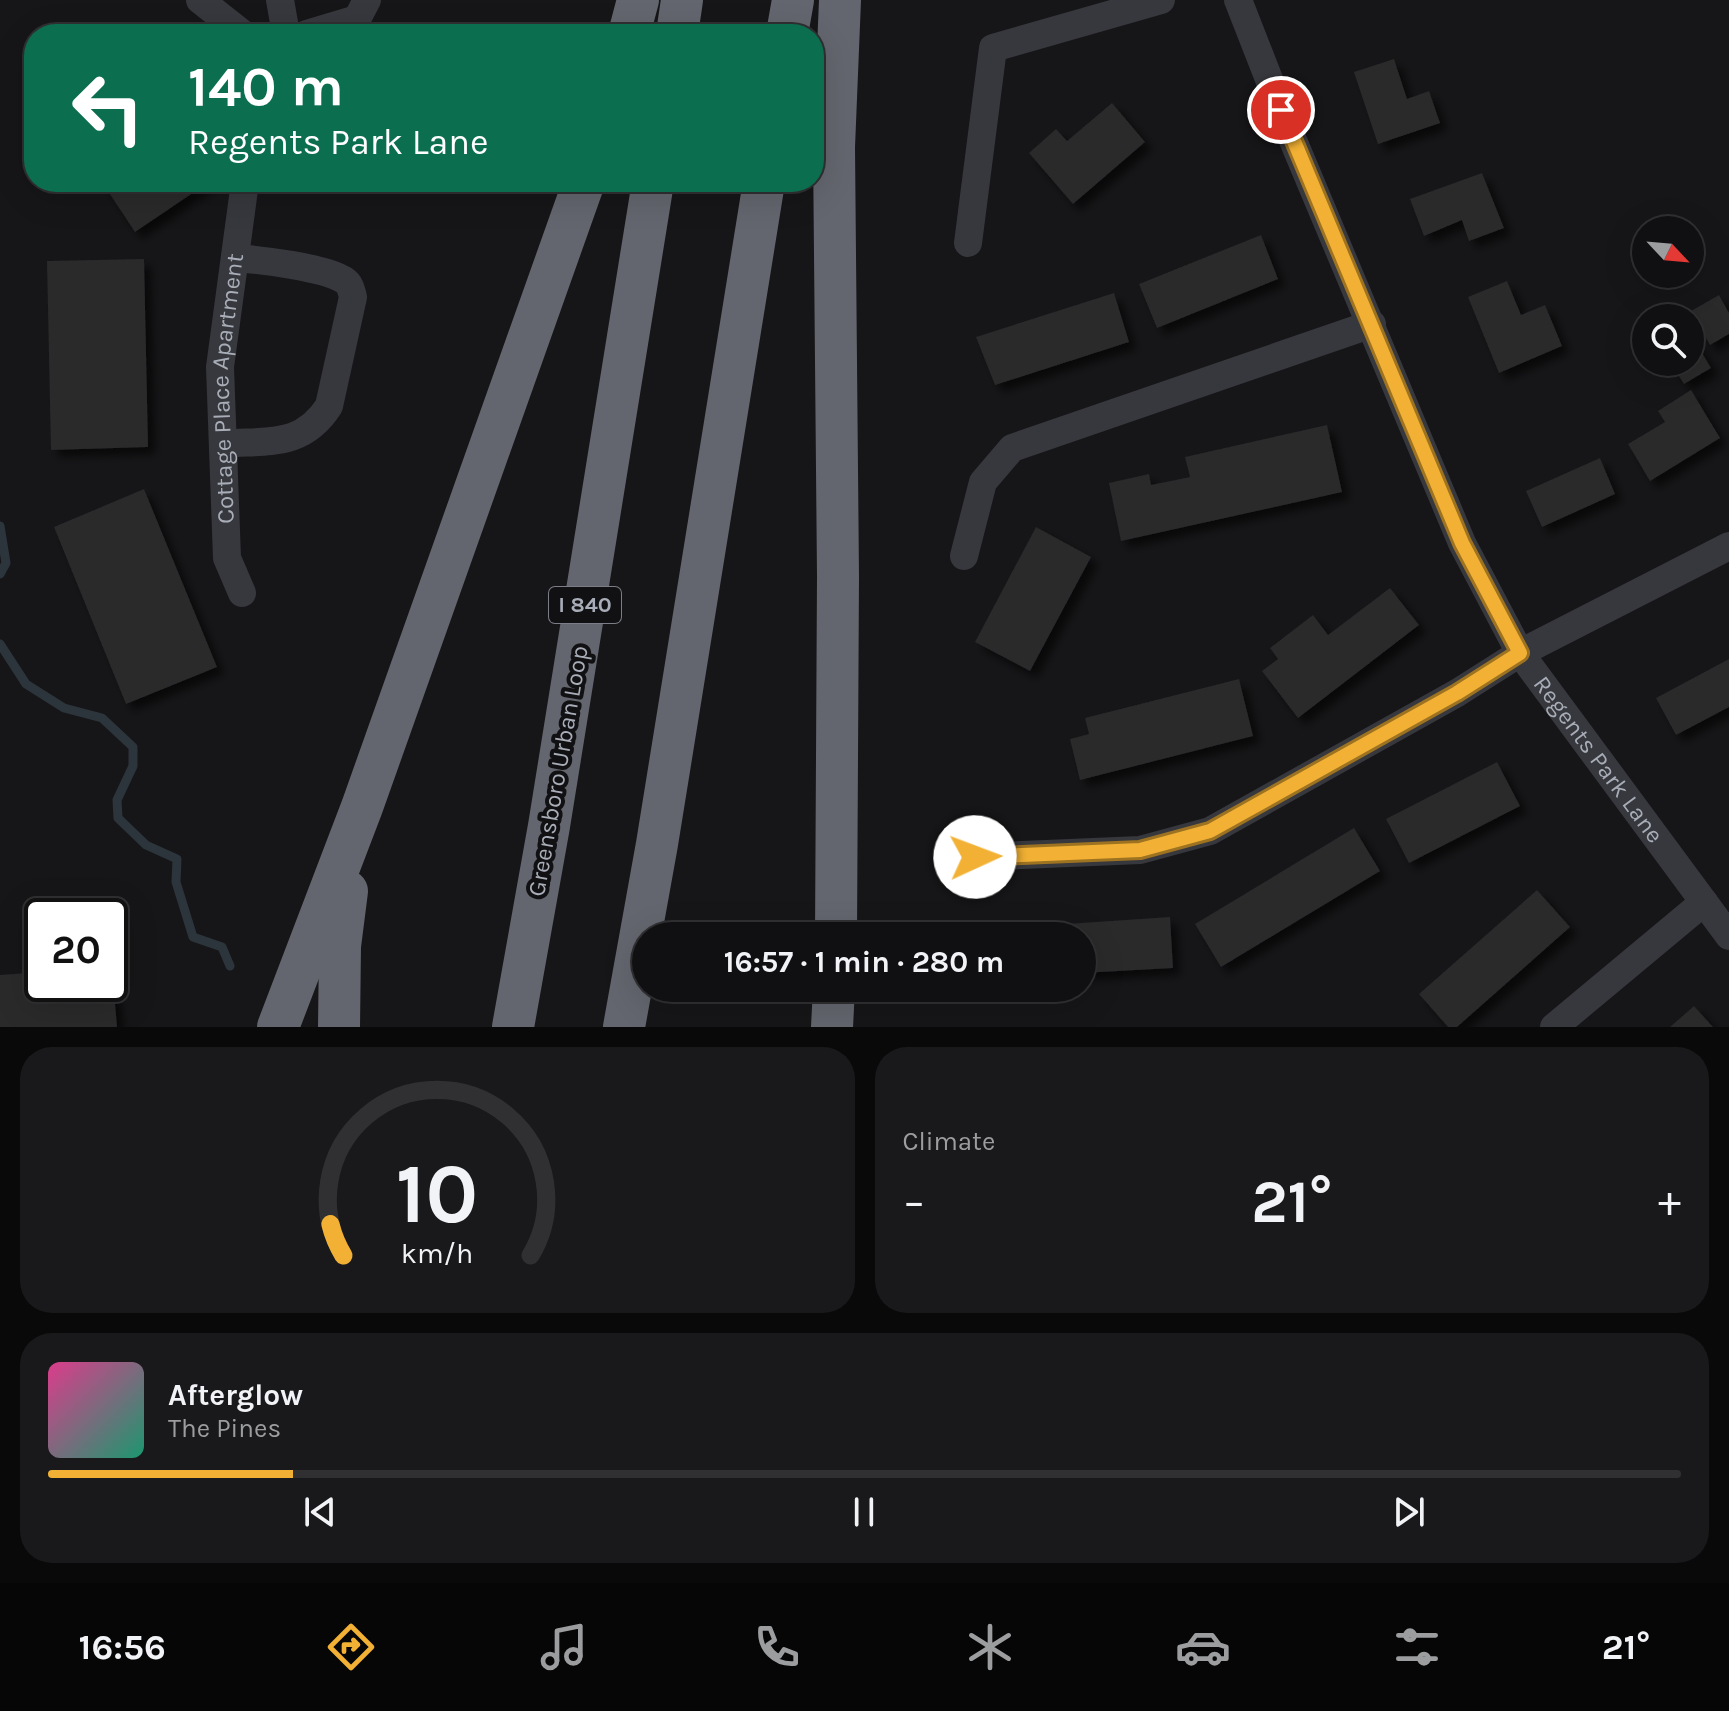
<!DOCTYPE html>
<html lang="en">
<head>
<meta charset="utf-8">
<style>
  body { margin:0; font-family:Karla,sans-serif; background:#19191b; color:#f1f3f6; height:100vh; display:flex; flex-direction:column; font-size:30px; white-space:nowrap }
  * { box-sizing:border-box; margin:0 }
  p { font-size:26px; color:#9c9d9f }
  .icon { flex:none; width:44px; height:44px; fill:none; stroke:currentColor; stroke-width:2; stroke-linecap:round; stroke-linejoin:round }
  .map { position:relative; height:1027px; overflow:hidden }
  .side { display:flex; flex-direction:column; gap:20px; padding:20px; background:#09090a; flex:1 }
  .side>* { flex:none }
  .top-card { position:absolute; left:24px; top:24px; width:800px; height:168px; border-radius:32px; box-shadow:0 8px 32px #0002,0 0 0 2px #303032; background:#0b6e4f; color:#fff; overflow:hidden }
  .needle { width:52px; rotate:116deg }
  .buttons { position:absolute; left:1632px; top:216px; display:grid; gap:16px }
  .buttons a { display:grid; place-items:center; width:72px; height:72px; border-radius:50%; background:#101012; box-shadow:0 8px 32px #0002,0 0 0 2px #303032; font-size:40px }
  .speed { position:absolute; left:24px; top:898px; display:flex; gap:16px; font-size:40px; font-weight:700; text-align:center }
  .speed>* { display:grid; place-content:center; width:104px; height:104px; border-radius:50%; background:#101012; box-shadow:0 8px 32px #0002,0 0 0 2px #303032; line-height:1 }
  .speed .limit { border:4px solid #111; border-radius:12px; background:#fff; color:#111 }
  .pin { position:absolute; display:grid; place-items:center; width:68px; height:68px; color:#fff; margin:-34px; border:4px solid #fff; border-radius:50%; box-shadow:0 2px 8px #0007 }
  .me { position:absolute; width:88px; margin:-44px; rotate:88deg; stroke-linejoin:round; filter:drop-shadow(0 0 6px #0008) }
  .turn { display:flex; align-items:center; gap:28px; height:168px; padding:0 32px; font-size:36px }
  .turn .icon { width:104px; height:104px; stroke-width:2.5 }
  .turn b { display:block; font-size:56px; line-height:68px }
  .big { font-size:60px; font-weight:700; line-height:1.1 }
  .side .tile { flex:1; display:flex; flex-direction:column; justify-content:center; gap:12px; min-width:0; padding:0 28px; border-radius:32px; background:#19191b }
  .side .dial { align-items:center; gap:0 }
  .dial svg { height:208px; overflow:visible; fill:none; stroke:#303032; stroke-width:7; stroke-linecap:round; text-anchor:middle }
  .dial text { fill:#f1f3f6; stroke:none }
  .song { display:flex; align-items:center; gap:24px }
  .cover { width:96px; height:96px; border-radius:12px; background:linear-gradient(135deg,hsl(330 70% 55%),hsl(160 70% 35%)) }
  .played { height:8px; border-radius:4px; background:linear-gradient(90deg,#f2b134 15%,#303032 15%) }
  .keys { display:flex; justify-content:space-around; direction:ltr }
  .heat { display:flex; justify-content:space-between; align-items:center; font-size:44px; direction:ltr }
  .side .tiles { flex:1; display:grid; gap:20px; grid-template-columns:1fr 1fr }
  .tile:last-child { grid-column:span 2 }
  .trip { position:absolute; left:632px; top:922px; width:464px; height:80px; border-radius:40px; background:#101012; box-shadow:0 8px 32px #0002,0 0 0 2px #303032; font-weight:700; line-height:80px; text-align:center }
  .tab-bar { display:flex; height:128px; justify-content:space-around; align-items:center; background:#060607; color:#9c9d9f }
  .tab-bar .icon { width:56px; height:56px }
  .tab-bar .selected { color:#f2b134 }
  .tab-bar b { font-size:36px; color:#f1f3f6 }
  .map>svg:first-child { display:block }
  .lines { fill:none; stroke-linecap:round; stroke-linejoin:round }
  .stream { stroke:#2c353c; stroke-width:9 }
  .building { fill:#29292c; filter:url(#shadow) }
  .minor { stroke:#37383d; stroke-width:28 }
  .highway { stroke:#63666e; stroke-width:42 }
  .route-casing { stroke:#9d7322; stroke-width:20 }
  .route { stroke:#f2b134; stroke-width:14 }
  .labels { text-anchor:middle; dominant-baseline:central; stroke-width:8; stroke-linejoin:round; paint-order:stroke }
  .shield { fill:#111113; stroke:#7b7e86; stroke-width:2 }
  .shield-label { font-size:22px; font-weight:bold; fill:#a8adb8 }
  .street-label { font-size:24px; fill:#a8adb8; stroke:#111113 }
</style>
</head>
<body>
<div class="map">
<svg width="1729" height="1027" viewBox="0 0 1729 1027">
  <defs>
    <filter id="shadow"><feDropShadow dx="7" dy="7" stdDeviation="4" flood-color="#0009"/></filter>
  </defs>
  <rect width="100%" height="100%" fill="#161618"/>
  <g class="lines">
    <!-- stream -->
    <g class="stream">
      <path d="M0 526 6 563 0 574"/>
      <path d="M0 644 26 684 64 708 102 718 133 747V766L117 800 118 818 146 845 177 859 176 882 193 937 222 947 230 966"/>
    </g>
  </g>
  <!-- building -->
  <g class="building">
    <path d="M115 23 122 34H98Z"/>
    <path d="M1394 59 1407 99 1429 91 1440 123 1378 144 1354 72Z"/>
    <path d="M1112 103 1145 142 1073 204 1029 153 1056 129 1067 141Z"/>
    <path d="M1482 173 1504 228 1469 241 1462 220 1424 236 1410 199Z"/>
    <path d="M102 182H209L135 232Z"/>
    <path d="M1261 235 1278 279 1157 328 1139 284Z"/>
    <path d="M144 259 148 447 51 450 47 261Z"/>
    <path d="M1507 281 1521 315 1545 305 1562 346 1499 373 1468 297Z"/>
    <path d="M1114 293 1129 342 995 385 976 337Z"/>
    <path d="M1719 295 1729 313V334L1710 345 1691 311Z"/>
    <path d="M1690 333 1711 368 1684 384 1670 362H1690Z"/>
    <path d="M1691 390 1720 438 1650 481 1628 444 1665 422 1658 411Z"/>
    <path d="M1327 425 1342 492 1121 541 1109 483 1149 474 1151 485 1190 477 1185 457Z"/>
    <path d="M1600 458 1615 494 1542 527 1526 491Z"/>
    <path d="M144 489 217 667 126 704 54 527Z"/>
    <path d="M1036 527 1091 557 1030 671 975 642Z"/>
    <path d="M1390 588 1419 625 1298 718 1262 671 1278 659 1270 648 1313 615 1328 635Z"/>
    <path d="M1729 659V707L1676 735 1656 698Z"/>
    <path d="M1239 679 1253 736 1080 780 1070 739 1089 734 1085 718Z"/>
    <path d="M1497 762 1520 806 1409 863 1386 819Z"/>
    <path d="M1354 828 1380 871 1221 967 1195 924Z"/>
    <path d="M1537 890 1570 927 1457 1027H1448L1419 994Z"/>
    <path d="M1170 917 1173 968 1082 973V936H935L934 933Z"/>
    <path d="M110 968H112L117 1027H0V975L42 972V984H110Z"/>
    <path d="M1694 1006 1713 1027H1670Z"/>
  </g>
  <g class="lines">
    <!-- minor -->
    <g class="minor">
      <path d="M200 0 243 34"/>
      <path d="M280 0 286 34"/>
      <path id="s1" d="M1238 0 1292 138 1462 543 1520 653 1729 936"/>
      <path d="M307 34 357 19 367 0"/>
      <path d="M968 243 993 48 1161 0"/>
      <path d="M223 444C268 440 302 448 329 406L353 297C351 290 351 285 344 280 323 267 261 260 235 258"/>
      <path d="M964 556 983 482 1012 448 1372 324"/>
      <path id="s2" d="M242 593 227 558 220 367 245 182"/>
      <path d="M975 857 1140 850 1210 831 1457 693 1520 653 1729 546"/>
      <path d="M1554 1027 1704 902"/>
    </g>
    <!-- highway -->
    <g class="highway">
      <path d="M629 34 638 0"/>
      <path d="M677 34 682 0"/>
      <path d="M787 34 793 0"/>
      <path d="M836 936 838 576 834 147 840 0"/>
      <path d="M278 1027 362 807 584 182"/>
      <path d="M339 1027 340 946 347 891"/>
      <path d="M513 1027 549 826 653 182"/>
      <path d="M624 1027 657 844 764 182"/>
      <path d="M832 1027 834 988"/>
    </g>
  </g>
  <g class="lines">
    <defs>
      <path id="route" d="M975 857 1140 850 1210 831 1457 693 1520 653 1462 543 1281 110"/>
    </defs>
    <!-- route casing -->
    <use href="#route" class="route-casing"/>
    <!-- route -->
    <use href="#route" class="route"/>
  </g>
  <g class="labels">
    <!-- shield labels -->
    <rect class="shield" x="549" y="587" width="72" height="36" rx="6"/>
    <g class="shield-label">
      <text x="585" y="605">I 840</text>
    </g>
    <!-- street labels -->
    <g class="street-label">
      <text stroke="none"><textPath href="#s2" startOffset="208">Cottage Place Apartment</textPath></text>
      <text stroke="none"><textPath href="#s1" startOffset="844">Regents Park Lane</textPath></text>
      <text transform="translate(558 771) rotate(-80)">Greensboro Urban Loop</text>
    </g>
  </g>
</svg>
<div class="buttons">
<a><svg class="needle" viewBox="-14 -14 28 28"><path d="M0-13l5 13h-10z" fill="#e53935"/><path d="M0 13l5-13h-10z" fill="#9c9d9f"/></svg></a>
<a><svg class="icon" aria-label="search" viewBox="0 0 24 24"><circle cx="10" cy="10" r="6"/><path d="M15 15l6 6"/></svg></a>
</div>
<div class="speed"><div class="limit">20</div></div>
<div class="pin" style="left:1281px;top:110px;background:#d93025"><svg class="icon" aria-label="arrive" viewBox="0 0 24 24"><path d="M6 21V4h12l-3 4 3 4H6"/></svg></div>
<svg class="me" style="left:975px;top:857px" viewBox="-20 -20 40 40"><circle r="19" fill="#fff"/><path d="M0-13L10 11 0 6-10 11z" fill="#f2b134"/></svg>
<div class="trip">16:57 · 1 min · 280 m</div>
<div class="top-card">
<div class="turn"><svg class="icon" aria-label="left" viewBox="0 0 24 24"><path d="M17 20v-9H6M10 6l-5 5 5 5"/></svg><div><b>140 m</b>Regents Park Lane</div></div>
</div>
</div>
<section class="side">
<div class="tiles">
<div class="tile dial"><svg viewBox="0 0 100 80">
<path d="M14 69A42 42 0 1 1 86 69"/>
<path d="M14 69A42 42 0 0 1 9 57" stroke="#f2b134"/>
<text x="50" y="56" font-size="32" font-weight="700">10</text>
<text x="50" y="72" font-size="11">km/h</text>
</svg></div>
<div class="tile"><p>Climate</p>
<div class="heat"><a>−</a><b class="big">21°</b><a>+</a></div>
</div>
<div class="tile">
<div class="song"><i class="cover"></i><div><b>Afterglow</b><p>The Pines</p></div></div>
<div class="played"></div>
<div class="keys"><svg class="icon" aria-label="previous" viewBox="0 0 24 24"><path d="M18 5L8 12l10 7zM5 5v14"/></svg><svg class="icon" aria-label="pause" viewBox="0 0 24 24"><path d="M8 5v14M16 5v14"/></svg><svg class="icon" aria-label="next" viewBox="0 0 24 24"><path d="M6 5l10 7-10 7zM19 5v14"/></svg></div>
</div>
</div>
</section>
<nav class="tab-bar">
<b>16:56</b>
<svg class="icon selected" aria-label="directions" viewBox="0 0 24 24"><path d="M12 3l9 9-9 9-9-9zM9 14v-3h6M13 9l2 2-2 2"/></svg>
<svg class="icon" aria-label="music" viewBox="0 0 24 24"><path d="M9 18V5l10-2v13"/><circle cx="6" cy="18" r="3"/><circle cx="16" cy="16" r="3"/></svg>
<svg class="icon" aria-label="phone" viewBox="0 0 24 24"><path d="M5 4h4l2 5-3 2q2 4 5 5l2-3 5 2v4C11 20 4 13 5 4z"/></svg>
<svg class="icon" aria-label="climate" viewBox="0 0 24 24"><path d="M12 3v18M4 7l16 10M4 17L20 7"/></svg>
<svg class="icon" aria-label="car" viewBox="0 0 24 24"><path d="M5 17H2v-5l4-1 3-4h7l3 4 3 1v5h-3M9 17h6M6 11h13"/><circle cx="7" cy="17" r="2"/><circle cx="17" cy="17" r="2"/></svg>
<svg class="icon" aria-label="filters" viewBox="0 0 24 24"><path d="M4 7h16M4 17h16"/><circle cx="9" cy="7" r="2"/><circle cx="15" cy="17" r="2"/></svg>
<b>21°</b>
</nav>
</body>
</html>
